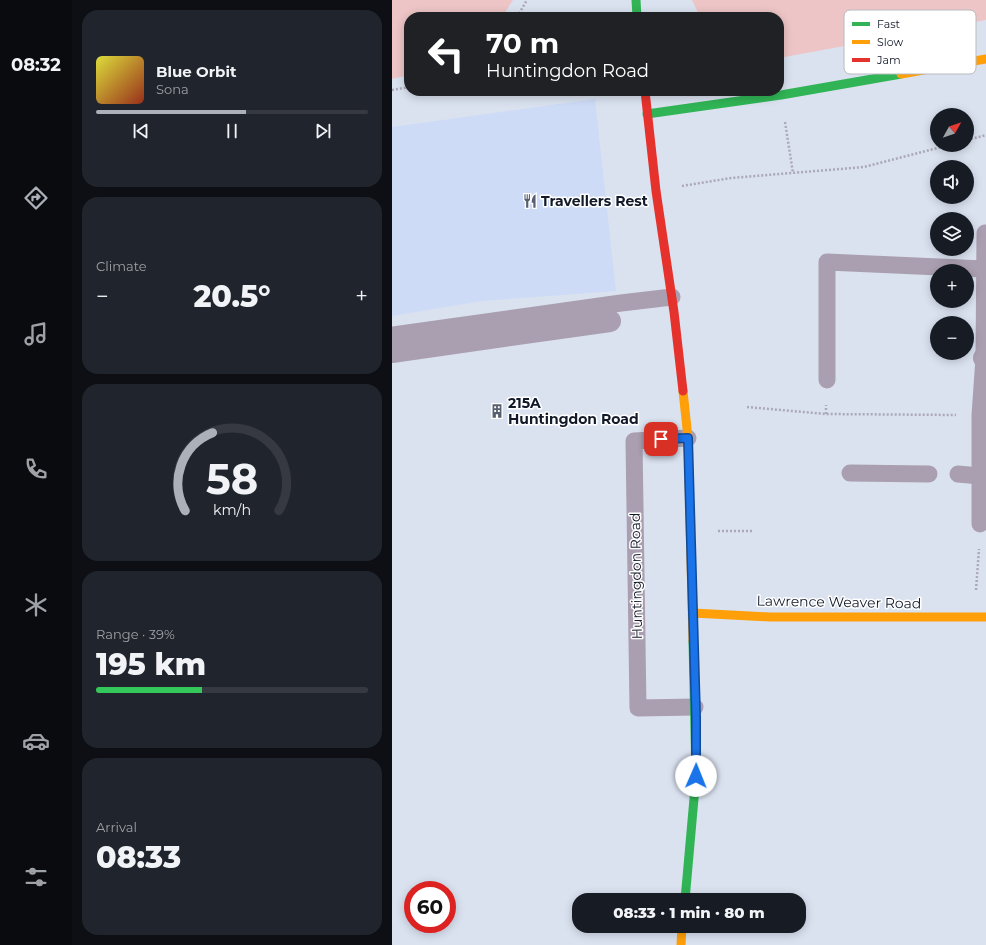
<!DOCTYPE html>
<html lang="en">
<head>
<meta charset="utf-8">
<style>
  body { margin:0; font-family:Montserrat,sans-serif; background:#20242c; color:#f1f3f6; height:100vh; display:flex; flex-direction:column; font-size:15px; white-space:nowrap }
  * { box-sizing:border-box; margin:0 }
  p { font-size:13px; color:#9ea1a6 }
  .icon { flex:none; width:22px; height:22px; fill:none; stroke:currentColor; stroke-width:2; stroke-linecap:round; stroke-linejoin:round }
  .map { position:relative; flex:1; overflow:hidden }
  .sheet { display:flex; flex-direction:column; gap:10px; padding:10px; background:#0d0f14; width:320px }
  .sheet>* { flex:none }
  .banner { position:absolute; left:12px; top:12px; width:380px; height:84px; border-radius:16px; box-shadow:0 2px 10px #0003; background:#202124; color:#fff; overflow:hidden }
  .needle { width:26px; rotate:50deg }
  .fabs { position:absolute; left:538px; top:108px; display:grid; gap:8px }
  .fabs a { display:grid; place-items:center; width:44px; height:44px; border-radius:50%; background:#171b24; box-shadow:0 2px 10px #0003; font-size:20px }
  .speed { position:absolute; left:12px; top:881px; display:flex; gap:8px; font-size:20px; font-weight:700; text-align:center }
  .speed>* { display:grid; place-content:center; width:52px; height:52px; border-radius:50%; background:#171b24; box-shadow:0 2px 10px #0003; line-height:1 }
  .speed .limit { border:6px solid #d22; background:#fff; color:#111 }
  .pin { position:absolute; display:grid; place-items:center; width:34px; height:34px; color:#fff; margin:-17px; border-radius:8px; box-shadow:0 2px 6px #0006 }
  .me { position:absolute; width:44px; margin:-22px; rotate:1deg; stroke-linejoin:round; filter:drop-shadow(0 0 3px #0008) }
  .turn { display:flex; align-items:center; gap:14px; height:84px; padding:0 16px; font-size:18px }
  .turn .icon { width:52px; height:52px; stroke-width:2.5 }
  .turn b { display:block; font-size:28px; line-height:34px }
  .big { font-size:30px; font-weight:800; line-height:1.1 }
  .sheet .card { flex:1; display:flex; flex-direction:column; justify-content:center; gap:6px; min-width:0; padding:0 14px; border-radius:16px; background:#20242c }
  .sheet .dial { align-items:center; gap:0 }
  .dial svg { height:104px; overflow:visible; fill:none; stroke:#363941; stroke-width:7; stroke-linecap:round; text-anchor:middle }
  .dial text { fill:#f1f3f6; stroke:none }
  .song { display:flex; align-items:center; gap:12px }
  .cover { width:48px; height:48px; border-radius:6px; background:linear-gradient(135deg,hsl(60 70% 55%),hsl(10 70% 35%)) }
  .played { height:4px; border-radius:2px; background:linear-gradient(90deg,#acb0b9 55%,#363941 55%) }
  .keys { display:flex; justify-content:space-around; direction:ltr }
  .heat { display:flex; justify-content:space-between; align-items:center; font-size:22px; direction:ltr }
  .charge { height:6px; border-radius:3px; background:linear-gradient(90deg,#34c759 39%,#363941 0) }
  .trip { position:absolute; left:180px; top:893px; width:234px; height:40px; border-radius:16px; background:#171b24; box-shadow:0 2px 10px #0003; font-weight:800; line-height:40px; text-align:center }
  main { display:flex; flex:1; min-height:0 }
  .tabs { display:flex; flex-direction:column; width:72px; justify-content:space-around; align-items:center; background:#090b0e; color:#9ea1a6 }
  .tabs .icon { width:28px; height:28px }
  .tabs .on { color:#acb0b9 }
  .tabs b { font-size:18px; color:#f1f3f6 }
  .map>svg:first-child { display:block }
  .built { fill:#cddbf7 }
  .green { fill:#edc5c6 }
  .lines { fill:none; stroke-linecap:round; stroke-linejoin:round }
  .path { stroke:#aba8b7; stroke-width:2.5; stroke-dasharray:2 2; stroke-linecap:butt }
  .lane { stroke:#aa9fb0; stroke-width:17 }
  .street { stroke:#aa9fb0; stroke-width:22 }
  .fast { stroke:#30b455; stroke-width:9 }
  .slow { stroke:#ff9f0a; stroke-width:9 }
  .jam { stroke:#e5322d; stroke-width:9 }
  .route-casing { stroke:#114b97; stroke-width:10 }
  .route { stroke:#1a73e8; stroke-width:7 }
  .labels { text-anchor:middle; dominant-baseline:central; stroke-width:3; stroke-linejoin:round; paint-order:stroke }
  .poi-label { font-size:14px; font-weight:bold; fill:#121928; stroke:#fff; text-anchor:start }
  .street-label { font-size:14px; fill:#121928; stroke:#fff }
  .key { fill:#fff; stroke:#b8babe; stroke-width:1 }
  .key-label { font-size:11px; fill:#121928 }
</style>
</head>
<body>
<main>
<nav class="tabs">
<b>08:32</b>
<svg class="icon on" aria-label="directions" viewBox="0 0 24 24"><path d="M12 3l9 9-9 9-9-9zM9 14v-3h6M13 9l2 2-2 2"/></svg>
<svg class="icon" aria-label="music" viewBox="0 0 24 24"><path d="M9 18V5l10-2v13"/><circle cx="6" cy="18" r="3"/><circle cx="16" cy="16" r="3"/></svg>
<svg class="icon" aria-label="phone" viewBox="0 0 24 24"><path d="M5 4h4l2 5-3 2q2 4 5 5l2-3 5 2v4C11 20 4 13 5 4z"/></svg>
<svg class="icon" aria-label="climate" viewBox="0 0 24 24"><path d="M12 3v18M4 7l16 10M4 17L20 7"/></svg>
<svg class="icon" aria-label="car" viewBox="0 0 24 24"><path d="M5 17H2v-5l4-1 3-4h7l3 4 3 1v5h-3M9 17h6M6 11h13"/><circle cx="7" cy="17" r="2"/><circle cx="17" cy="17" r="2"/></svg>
<svg class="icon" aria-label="filters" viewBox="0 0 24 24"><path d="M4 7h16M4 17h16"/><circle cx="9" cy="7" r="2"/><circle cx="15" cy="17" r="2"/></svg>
</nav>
<section class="sheet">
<div class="card">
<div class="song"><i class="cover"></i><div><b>Blue Orbit</b><p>Sona</p></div></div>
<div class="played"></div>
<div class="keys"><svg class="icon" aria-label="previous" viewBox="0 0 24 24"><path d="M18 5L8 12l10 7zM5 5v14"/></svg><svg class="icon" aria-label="pause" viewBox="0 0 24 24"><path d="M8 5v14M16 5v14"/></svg><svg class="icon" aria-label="next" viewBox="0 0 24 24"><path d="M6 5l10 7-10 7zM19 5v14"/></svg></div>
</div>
<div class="card"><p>Climate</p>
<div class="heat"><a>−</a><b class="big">20.5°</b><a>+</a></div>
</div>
<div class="card dial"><svg viewBox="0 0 100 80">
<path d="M14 69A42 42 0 1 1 86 69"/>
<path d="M14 69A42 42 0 0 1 35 9" stroke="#acb0b9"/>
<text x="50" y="56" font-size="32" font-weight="700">58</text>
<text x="50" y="72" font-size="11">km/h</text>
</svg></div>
<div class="card"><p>Range · 39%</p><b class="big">195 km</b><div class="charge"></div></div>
<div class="card"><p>Arrival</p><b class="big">08:33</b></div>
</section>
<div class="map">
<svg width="594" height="945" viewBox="0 0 594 945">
  <rect width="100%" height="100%" fill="#dae2f0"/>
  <!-- built -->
  <path class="built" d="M203 99 224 291 90 301 0 316V127Z"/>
  <!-- green -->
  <g class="green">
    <path d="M0 0H121L110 17H17V75L0 79Z"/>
    <path d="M300 0H594V20L387 58V17H308Z"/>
  </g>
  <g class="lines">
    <!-- path -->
    <g class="path">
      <path d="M125 17 135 0"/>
      <path d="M272 17 289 16"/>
      <path d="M0 90 17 87"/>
      <path d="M393 122 401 173"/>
      <path d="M575 140 594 135"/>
      <path d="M290 186 339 178 472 167 557 145"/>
      <path d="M355 407 434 414 564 415"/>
      <path d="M434 414V405"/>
      <path d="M326 531H360"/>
      <path d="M584 590 587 549"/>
    </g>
    <!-- lane -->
    <g class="lane">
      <path d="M0 335 229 303 280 297"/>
      <path d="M435 380V262L592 269"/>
      <path d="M296 438 242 441 246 708 303 707"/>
      <path d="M458 473 537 474"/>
      <path d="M566 474 588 476"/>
      <path d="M588 524V415L592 358 593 233"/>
    </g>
    <!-- street -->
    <g class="street">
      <path d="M0 352 218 321"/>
      <path d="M592 358H594"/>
    </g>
    <!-- fast -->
    <g class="fast">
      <path d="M244 0 245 17"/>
      <path d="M255 114 389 95 509 74"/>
      <path d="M293 900 304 776 301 641"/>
    </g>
    <!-- slow -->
    <g class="slow">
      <path d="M509 74 594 59"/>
      <path d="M291 391 296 438 301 641"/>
      <path d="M301 613 378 617H594"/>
      <path d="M289 945 290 926"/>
    </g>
    <!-- jam -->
    <path class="jam" d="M253 91 264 191 282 312 291 391"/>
  </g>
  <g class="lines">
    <defs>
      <path id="route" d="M269 439 296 438 304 717V776"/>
    </defs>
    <!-- route casing -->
    <use href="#route" class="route-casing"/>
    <!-- route -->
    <use href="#route" class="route"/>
  </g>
  <!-- icons -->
  <defs>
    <symbol id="restaurant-bare" viewBox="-9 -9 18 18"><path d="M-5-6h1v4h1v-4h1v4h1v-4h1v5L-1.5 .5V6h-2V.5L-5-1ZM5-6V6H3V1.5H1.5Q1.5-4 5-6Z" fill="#585f6e" stroke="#fff" stroke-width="2.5" paint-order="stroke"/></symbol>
    <symbol id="building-bare" viewBox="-9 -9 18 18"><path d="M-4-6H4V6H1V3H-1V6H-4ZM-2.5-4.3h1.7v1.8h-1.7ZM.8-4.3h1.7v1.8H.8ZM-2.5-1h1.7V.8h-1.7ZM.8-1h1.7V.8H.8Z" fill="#585f6e" stroke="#fff" stroke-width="2.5" paint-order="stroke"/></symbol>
  </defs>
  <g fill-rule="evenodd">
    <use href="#restaurant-bare" x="128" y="191" width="20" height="20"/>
    <use href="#building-bare" x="95" y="401" width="20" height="20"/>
  </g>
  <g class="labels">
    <!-- poi labels -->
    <g class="poi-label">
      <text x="149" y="201">Travellers Rest</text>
      <text x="116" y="403">215A<tspan x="116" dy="16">Huntingdon Road</tspan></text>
    </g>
    <!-- street labels -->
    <g class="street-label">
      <text transform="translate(244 576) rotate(-91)">Huntingdon Road</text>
      <text transform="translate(447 602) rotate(1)">Lawrence Weaver Road</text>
    </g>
  </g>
  <!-- legend -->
  <rect x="452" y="10" width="132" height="64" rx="6" class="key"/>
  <rect x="460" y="22" width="18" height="4" fill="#30b455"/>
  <rect x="460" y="40" width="18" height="4" fill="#ff9f0a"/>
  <rect x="460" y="58" width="18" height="4" fill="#e5322d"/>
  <g class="key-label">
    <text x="485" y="28">Fast</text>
    <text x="485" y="46">Slow</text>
    <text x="485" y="64">Jam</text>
  </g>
</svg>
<div class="fabs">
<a><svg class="needle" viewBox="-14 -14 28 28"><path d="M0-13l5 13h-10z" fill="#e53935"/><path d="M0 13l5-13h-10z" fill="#9ea1a6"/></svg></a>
<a><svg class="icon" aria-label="sound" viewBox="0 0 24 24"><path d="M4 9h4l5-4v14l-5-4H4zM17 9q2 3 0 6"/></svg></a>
<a><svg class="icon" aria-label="layers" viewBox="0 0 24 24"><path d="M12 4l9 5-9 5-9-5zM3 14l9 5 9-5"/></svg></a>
<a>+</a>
<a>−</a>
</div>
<div class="speed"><div class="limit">60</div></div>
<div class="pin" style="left:269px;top:439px;background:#d93025"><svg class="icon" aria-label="arrive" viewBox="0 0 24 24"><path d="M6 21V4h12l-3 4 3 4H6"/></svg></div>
<svg class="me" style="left:304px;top:776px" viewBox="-20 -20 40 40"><circle r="19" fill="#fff"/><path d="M0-13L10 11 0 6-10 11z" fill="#1a73e8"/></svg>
<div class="trip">08:33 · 1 min · 80 m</div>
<div class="banner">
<div class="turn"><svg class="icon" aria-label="left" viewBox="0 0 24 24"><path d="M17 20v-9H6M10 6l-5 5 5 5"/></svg><div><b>70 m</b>Huntingdon Road</div></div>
</div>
</div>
</main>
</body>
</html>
